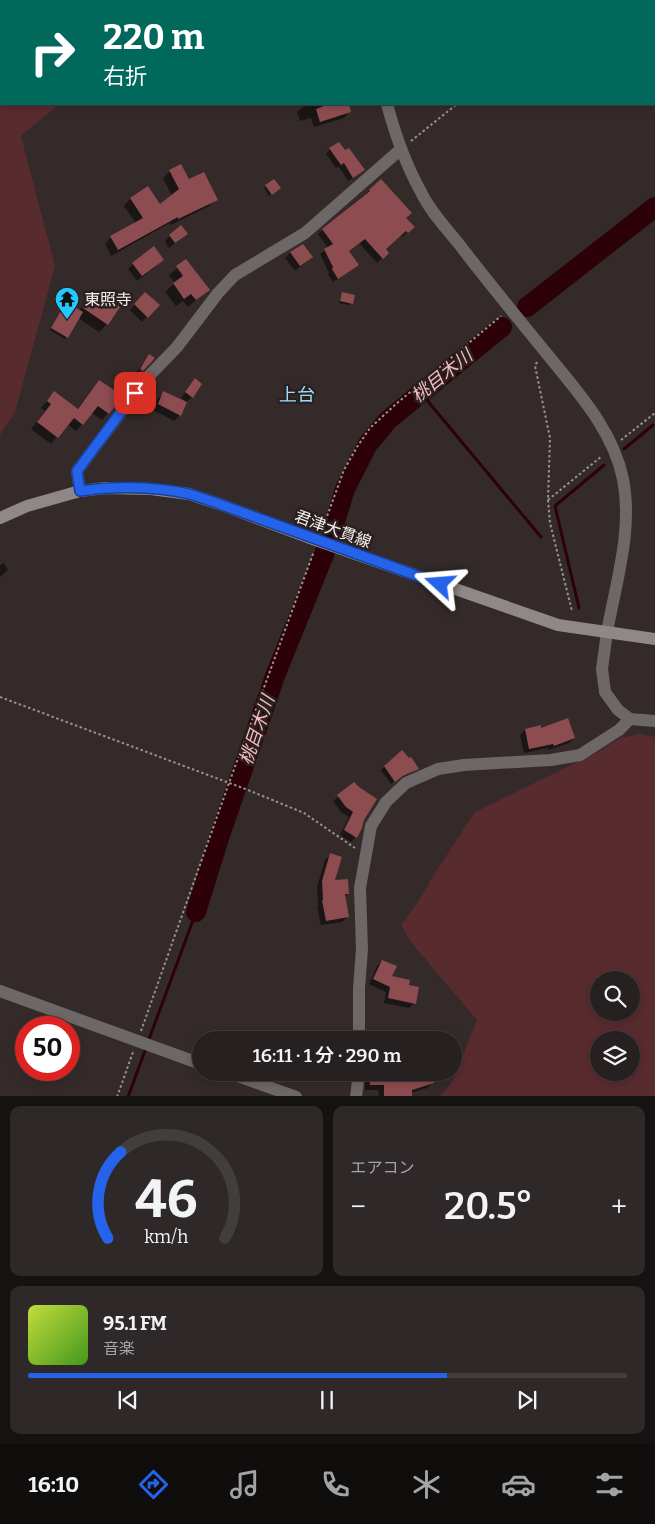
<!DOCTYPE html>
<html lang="ja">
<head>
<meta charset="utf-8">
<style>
  body { margin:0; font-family:Bitter,"Noto Sans JP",serif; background:#2f2829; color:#f1f3f6; height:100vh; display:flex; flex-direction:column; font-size:19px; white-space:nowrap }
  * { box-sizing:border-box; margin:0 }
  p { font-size:16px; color:#a4a3a5 }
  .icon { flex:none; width:28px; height:28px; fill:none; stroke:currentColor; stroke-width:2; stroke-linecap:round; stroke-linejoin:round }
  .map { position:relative; height:1096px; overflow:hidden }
  .drawer { display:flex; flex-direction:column; gap:10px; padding:10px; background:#151212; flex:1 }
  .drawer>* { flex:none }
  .guide { position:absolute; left:0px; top:0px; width:655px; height:105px; box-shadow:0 2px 8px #0003,0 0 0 1px #433e3e; background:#00695c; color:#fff; overflow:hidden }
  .tools { position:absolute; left:590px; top:971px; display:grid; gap:10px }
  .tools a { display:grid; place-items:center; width:50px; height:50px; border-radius:50%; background:#272020; box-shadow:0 2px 8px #0003,0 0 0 1px #433e3e; font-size:25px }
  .speed { position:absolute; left:15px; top:1016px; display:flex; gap:10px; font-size:25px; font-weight:700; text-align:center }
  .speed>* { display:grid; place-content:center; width:65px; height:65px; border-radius:50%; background:#272020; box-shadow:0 2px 8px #0003,0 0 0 1px #433e3e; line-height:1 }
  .speed .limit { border:8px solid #d22; background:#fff; color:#111 }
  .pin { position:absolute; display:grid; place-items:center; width:42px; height:42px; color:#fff; margin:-21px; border-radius:10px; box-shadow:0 2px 8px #0006 }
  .me { position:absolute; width:55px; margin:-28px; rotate:289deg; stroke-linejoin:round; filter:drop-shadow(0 0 4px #0008) }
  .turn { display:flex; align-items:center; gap:18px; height:105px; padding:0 20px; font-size:22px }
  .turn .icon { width:65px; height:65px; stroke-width:2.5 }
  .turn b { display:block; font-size:35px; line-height:42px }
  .big { font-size:38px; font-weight:600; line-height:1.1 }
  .drawer .widget { flex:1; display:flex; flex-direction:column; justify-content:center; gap:8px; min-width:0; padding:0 18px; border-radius:10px; background:#2f2829 }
  .drawer .dial { align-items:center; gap:0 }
  .dial svg { height:130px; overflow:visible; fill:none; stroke:#433e3e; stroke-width:7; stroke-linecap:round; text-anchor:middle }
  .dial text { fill:#f1f3f6; stroke:none }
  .song { display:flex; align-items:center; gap:15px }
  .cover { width:60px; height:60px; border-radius:8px; background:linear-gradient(135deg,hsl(70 70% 55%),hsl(100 70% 35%)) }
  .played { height:5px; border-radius:2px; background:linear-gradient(90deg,#2563eb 70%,#433e3e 70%) }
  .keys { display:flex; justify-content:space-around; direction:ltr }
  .heat { display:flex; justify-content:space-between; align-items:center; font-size:28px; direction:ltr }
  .drawer .tiles { flex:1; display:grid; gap:10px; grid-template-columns:1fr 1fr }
  .widget:last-child { grid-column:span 2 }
  .trip { position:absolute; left:192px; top:1031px; width:270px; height:50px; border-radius:25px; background:#272020; box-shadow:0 2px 8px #0003,0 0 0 1px #433e3e; font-weight:600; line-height:50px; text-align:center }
  .tab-bar { display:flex; height:80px; justify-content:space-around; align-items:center; background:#100d0d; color:#a4a3a5 }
  .tab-bar .icon { width:35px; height:35px }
  .tab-bar .selected { color:#2563eb }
  .tab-bar b { font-size:22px; color:#f1f3f6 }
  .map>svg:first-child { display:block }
  .green { fill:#582b2f; fill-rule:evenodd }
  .shadow { fill:#0007 }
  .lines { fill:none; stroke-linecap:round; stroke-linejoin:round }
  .stream { stroke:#2c0208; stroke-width:3 }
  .river { stroke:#2c0208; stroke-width:20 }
  .building { fill:#8d4c50 }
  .path { stroke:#9a9292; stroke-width:2; stroke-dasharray:2.5 2.5; stroke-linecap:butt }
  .minor { stroke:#6d6767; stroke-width:12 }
  .tertiary { stroke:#6d6767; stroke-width:12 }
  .secondary { stroke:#908888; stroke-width:12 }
  .route-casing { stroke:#184099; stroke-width:12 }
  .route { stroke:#2563eb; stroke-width:9 }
  .labels { text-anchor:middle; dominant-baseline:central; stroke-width:5; stroke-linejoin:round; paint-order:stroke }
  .poi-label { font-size:16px; fill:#f7f0f0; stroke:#2a2020; text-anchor:start }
  .street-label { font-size:16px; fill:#f7f0f0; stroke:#2a2020 }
  .water-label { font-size:18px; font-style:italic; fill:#f9bcbe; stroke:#2a2020 }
  .neighbourhood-label { font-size:18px; fill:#99defb; stroke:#2a2020 }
</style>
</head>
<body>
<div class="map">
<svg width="655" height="1097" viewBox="0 0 655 1097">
  <rect width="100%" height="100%" fill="#342a2a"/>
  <!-- green -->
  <g class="green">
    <path d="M0 0H201L200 1H1V104H59L21 136 55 266 15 412 0 435Z"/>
    <path d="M640 734 655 737V1096H440L451 1084 477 1020 411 942 401 925 418 902 435 873 475 812 598 752 620 738ZM599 980H631V1012H599ZM599 1040H631V1072H599Z"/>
  </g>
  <!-- shadow -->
  <g class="shadow">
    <path d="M307 104H348L350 111 344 118 314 127 311 118 300 121 297 112Z"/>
    <path d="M330 149 359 174 348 181 339 167 336 168 326 154Z"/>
    <path d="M170 171 189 181 216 199 209 206 171 225 170 223 111 256 105 244 111 237 136 223 124 206 130 199 147 188 159 206 172 196 163 178Z"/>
    <path d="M266 186 277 190 269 196 264 188Z"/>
    <path d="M370 190 405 218 413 227 402 237 401 235 385 249 388 253 377 263 359 243 348 252 357 265 333 282 328 274 329 273 320 254 328 248 318 234Z"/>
    <path d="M186 234 169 248 165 241 170 236Z"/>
    <path d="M302 246 311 257 295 271 285 258 290 253Z"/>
    <path d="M186 261 208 290 188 307 183 301 176 306 165 292 175 283 169 275Z"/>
    <path d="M133 264 158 265 137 281 128 269Z"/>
    <path d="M95 292 107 324 99 332 78 318 65 339 50 330 64 306 79 311 87 300Z"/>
    <path d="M343 293 351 303 349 305 339 303 341 296Z"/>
    <path d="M145 294 158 305 142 322 130 310Z"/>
    <path d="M149 356 153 358 136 375 135 374Z"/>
    <path d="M195 380 192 397 186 402 179 416 174 421 153 410 158 398 164 393 184 402 185 401 181 398Z"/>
    <path d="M99 381 108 413 102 420 92 413 76 431 67 424 51 444 31 429 45 411 41 408 54 393 77 409 93 388Z"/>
    <path d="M4 563 8 570 0 577V565Z"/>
    <path d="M525 730 574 738 569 743 548 750V748L524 753 520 735Z"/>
    <path d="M385 766 417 768 413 772 398 779 391 784 381 770Z"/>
    <path d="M354 784 363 820 356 837 351 842 340 835 349 817 341 812 333 801Z"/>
    <path d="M330 855 333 881 348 894 344 897 348 916 342 922 321 925 317 907 318 906 317 887 325 860Z"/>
    <path d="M382 961 391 977 407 986 414 1003 409 1008 384 1003 386 992 369 984 377 966Z"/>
    <path d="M360 1072H429L432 1083 427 1088 410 1093V1097H379L378 1090H365V1079H362Z"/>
  </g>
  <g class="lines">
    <!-- stream -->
    <g class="stream">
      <path d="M421 393 541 537"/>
      <path d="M624 449 653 425"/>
      <path d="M579 608 555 506 604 465"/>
      <path d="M148 1042 196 912"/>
      <path d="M128 1097 146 1048"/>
    </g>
    <!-- river -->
    <g class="river">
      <path d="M527 307 655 207"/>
      <path d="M332 531 345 489 368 444 388 420 502 327"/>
      <path d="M196 912 219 838 275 676 325 552"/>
    </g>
  </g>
  <!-- building -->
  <g class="building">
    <path d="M329 104H349L351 112 320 122 316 109Z"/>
    <path d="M339 142 345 150 349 148 365 170 353 178 344 163 341 165 329 148Z"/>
    <path d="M181 164 189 179 204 172 218 200 178 219V217L118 250 110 236 143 218 130 198 148 186 160 204 179 189 169 170Z"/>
    <path d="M274 179 281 188 272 195 265 185Z"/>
    <path d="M381 179 412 213 406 218 415 227 408 233 406 231 386 249 389 253 383 259 365 239 349 251 359 265 338 279 332 269 333 267 324 249 333 244 322 229 370 191 369 190Z"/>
    <path d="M181 225 188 234 175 243 169 235Z"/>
    <path d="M303 244 313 257 300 266 290 252Z"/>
    <path d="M154 246 164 260 142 276 132 263Z"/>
    <path d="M186 259 210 290 196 300 191 294 184 299 173 283 183 276 176 266Z"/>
    <path d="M95 290 120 307 108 325 83 308Z"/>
    <path d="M145 292 160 305 148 318 134 304Z"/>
    <path d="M342 292 355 295 353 304 340 301Z"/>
    <path d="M66 302 83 312 68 338 51 328Z"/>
    <path d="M149 354 155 358 143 371 140 369Z"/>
    <path d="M195 378 202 384 193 398 185 392Z"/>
    <path d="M99 380 123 396 109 414 98 406 83 425 74 418 58 438 37 422 51 404 47 401 54 391 78 409Z"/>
    <path d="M163 391 187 402 181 416 158 404Z"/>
    <path d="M568 718 575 738 554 746 553 744 529 749 525 729 541 725V728Z"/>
    <path d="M402 750 409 758 411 757 419 769 403 776 395 782 384 766Z"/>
    <path d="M354 782 359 787 377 799 364 820 362 828 357 838 344 830 353 812 346 807 337 795Z"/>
    <path d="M330 853 342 857 335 880 348 879 349 894H345L349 917 326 921 322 900H323L322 881Z"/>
    <path d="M382 960 397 966 392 976 410 980 409 985 419 987 416 1004 388 998 390 987 373 979Z"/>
    <path d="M370 1072H430L434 1083 412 1090V1097H384V1085H370Z"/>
  </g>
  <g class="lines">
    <!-- path -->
    <g class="path">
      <path d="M586 1 587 0"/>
      <path d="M411 141 457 104"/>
      <path d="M537 362 535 366 550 438 548 500 550 523 572 611"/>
      <path d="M621 440 655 413"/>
      <path d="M548 500 602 456"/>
      <path d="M322 530 344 470 357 447 370 428 396 404 501 316"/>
      <path d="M0 697 248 790 304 813 355 848"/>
      <path d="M141 1031 229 783 314 551"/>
      <path d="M117 1097 133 1052"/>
    </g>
    <!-- minor -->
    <g class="minor">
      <path d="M80 491 77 471 146 379 177 347 218 293 235 275 305 233 401 149"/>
      <path d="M607 632 602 669 605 692 618 710 630 719 655 721"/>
      <path d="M0 991 201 1064"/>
      <path d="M359 1040V988L362 949 360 888 371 826 386 802 406 783 438 769 464 765 551 760 580 755 619 730 630 719"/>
      <path d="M227 1072 296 1097"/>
      <path d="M356 1097 359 1072"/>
    </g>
    <!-- tertiary -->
    <g class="tertiary">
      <path d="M351 0 352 1"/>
      <path d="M387 104C395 134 406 165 421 192 430 211 446 228 459 244 487 281 517 317 547 354 577 391 613 430 623 479 633 530 616 582 607 632"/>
    </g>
    <!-- secondary -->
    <path class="secondary" d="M0 518 27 506 80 491 106 488 151 489 189 494 222 505 318 541 558 625 655 639"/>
  </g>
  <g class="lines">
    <defs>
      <path id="route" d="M135 393 77 471 80 491C116 486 153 486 189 494 200 497 211 501 222 505L440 584"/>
    </defs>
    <!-- route casing -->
    <use href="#route" class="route-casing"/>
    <!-- route -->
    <use href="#route" class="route"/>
  </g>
  <!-- icons -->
  <defs>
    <symbol id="temple-pin" viewBox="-11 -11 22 30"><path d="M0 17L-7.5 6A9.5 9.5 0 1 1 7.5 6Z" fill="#22c9fe" stroke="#2a2020"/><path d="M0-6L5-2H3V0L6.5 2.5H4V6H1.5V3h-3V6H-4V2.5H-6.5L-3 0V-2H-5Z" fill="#111"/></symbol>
  </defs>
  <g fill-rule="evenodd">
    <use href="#temple-pin" x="53" y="285" width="28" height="38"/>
  </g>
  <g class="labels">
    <!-- poi labels -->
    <g class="poi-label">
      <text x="84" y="299">東照寺</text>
    </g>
    <!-- street labels -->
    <g class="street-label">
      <text transform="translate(333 529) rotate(20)">君津大貫線</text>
    </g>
    <!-- water labels -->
    <g class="water-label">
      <text transform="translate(442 376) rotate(-39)">桃目木川</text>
      <text transform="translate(257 730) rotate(-71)">桃目木川</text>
    </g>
    <!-- neighbourhood labels -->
    <g class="neighbourhood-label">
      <text x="297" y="395">上台</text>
    </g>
  </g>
</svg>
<div class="tools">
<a><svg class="icon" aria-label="search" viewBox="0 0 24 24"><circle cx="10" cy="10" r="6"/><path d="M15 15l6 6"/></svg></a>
<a><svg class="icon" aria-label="layers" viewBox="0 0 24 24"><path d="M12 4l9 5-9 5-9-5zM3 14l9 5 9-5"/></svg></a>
</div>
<div class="speed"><div class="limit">50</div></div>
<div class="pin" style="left:135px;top:393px;background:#d93025"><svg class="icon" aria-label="arrive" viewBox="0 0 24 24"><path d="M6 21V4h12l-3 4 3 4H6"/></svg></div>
<svg class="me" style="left:440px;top:584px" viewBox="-20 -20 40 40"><path d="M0-17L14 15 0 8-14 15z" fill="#2563eb" stroke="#fff" stroke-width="4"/></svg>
<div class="trip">16:11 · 1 分 · 290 m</div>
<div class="guide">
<div class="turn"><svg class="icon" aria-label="right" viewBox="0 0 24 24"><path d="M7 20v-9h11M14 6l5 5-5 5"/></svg><div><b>220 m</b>右折</div></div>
</div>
</div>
<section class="drawer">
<div class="tiles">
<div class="widget dial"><svg viewBox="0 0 100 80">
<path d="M14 69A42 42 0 1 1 86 69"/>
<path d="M14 69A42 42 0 0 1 22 16" stroke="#2563eb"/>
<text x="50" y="56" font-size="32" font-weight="700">46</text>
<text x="50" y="72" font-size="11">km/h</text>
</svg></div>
<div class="widget"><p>エアコン</p>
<div class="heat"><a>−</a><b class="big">20.5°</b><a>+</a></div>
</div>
<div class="widget">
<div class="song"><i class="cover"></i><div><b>95.1 FM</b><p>音楽</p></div></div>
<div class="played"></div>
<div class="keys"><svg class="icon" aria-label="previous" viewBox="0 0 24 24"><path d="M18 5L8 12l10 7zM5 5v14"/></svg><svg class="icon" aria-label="pause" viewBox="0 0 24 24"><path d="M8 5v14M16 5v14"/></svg><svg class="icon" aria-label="next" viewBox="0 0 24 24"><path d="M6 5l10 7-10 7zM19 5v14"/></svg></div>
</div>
</div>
</section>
<nav class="tab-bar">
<b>16:10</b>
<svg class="icon selected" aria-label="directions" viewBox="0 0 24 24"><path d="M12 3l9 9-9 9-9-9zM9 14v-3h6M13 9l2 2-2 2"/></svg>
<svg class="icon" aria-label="music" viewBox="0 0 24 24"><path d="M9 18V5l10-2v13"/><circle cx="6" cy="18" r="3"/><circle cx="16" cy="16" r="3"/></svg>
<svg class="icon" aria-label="phone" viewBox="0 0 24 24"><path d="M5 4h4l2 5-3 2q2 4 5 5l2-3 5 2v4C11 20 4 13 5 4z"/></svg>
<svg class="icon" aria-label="climate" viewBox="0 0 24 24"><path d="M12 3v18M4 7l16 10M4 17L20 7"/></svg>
<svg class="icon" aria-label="car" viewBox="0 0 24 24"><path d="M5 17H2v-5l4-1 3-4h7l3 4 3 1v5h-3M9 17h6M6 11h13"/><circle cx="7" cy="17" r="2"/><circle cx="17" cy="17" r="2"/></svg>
<svg class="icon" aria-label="filters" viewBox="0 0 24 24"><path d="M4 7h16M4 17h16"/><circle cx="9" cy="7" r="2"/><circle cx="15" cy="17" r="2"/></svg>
</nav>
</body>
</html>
